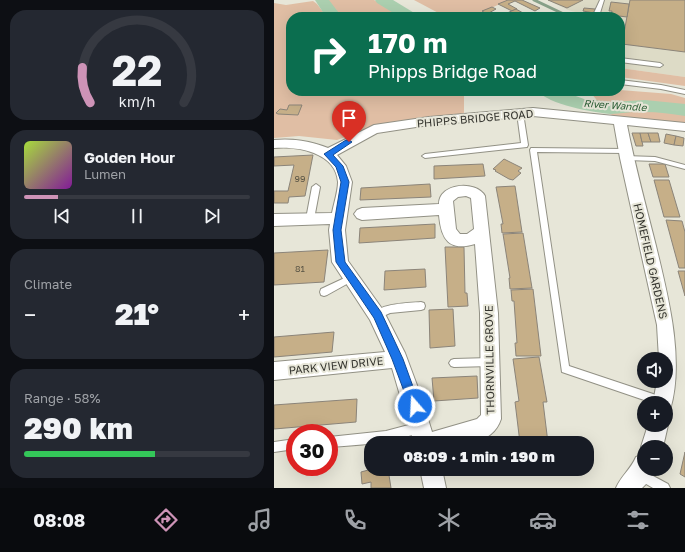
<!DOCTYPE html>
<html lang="en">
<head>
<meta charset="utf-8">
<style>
  body { margin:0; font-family:"Golos Text",sans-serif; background:#242831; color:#f1f3f6; height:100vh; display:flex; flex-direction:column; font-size:15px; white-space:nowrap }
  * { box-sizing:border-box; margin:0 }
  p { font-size:13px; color:#9ea1a6 }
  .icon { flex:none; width:22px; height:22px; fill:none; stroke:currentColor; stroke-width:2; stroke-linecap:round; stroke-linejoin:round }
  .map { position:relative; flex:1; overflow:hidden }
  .details { display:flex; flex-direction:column; gap:10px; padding:10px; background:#0d0f14; width:274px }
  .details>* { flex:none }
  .hud { position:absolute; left:12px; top:12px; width:339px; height:84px; border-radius:16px; box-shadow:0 4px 16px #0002; background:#0b6e4f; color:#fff; overflow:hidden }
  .buttons { position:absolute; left:363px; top:352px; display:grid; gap:8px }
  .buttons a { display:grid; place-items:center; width:36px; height:36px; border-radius:50%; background:#171b24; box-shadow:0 4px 16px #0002; font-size:20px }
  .speed { position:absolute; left:12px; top:424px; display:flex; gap:8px; font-size:20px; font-weight:700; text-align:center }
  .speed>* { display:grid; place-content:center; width:52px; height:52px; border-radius:50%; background:#171b24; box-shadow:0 4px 16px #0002; line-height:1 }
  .speed .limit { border:6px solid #d22; background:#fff; color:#111 }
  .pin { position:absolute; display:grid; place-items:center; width:34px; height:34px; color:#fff; margin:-41px -17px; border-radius:50% 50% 50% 0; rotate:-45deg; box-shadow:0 0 4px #0007 }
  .pin .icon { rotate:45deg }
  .me { position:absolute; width:44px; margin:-22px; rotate:341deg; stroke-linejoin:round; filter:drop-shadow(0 0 3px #0008) }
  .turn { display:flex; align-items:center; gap:14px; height:84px; padding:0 16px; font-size:18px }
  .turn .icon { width:52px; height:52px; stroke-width:2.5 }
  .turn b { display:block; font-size:28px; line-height:34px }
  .big { font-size:30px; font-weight:800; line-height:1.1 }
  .details .widget { flex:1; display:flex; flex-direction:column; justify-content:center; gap:6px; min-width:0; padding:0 14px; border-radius:16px; background:#242831 }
  .details .dial { align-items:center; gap:0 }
  .dial svg { height:104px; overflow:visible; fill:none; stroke:#363941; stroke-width:7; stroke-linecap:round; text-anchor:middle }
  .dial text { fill:#f1f3f6; stroke:none }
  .song { display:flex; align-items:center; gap:12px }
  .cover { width:48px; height:48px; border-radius:6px; background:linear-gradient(135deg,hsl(80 70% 55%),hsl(290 70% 35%)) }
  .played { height:4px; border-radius:2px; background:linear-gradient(90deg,#ce93b7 15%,#363941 15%) }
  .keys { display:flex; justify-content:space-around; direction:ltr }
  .heat { display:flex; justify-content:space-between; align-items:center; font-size:22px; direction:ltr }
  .charge { height:6px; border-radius:3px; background:linear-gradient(90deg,#34c759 58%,#363941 0) }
  .trip { position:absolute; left:90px; top:436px; width:230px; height:40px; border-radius:16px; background:#171b24; box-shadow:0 4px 16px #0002; font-weight:800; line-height:40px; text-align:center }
  .dock { display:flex; height:64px; justify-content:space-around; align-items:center; background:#090b0e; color:#9ea1a6 }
  .dock .icon { width:28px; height:28px }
  .dock .on { color:#ce93b7 }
  .dock b { font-size:18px; color:#f1f3f6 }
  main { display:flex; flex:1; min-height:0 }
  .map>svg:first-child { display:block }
  .built { fill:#dddbc6 }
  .green { fill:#e0bea4 }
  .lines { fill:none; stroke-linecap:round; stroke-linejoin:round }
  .stream { stroke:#88a189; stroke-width:3 }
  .river { fill:#abcfaf; fill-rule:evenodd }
  .building { fill:#c6af88; stroke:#8b8479 }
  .service-casing { stroke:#929185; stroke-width:2 }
  .minor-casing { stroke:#929185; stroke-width:2 }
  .service { fill:#fff; fill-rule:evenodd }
  .minor { fill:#fff; fill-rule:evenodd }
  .route { fill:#1a73e8; stroke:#114b97 }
  .labels { text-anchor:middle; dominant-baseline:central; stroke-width:4; stroke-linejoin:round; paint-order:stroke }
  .number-label { font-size:9px; fill:#595445 }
  .far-water-label { font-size:10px; font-style:italic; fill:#2a5e34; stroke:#e7e6d8 }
  .street-label { font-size:11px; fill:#35352f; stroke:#e7e6d8 }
</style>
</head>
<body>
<main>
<section class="details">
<div class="widget dial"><svg viewBox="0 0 100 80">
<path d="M14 69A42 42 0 1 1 86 69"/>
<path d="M14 69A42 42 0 0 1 8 42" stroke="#ce93b7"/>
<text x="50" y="56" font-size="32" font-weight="700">22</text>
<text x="50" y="72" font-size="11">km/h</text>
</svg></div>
<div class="widget">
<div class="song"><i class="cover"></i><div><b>Golden Hour</b><p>Lumen</p></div></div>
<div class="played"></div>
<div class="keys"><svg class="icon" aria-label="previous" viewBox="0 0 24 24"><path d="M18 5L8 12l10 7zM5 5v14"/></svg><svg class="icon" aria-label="pause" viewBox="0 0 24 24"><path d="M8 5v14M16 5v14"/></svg><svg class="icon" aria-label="next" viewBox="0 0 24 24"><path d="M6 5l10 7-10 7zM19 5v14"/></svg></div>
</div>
<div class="widget"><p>Climate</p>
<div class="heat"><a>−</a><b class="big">21°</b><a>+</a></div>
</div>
<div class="widget"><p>Range · 58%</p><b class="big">290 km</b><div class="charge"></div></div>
</section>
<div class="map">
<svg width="411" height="488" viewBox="0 0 411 488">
  <rect width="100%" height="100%" fill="#e7e6d8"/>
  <!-- built -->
  <path class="built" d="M273 0H411V77L346 68V17H313L309 14 294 10Z"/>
  <!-- green -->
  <g class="green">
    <path d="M51 0H100L130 17H66Z"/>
    <path d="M140 0H235L197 17H172Z"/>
    <path d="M39 1 43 4 53 17H17V91H190V116L100 127 63 140 25 136 0 138V3L12 5Z"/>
    <path d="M346 68 411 77V86L346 77Z"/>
    <path d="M346 90 397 94 411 98V125C396 123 344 120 334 113 325 107 323 97 314 91H346Z"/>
  </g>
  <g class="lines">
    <!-- stream -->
    <path class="stream" d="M260 0 296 17"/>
    <!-- river -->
    <g class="river">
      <path d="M41 0H55L68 17H52Z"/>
      <path d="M101 0H119L142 14 145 17H126L103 3Z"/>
      <path d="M264 91H288L310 99 337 102 371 100 411 104V116C398 114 384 112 371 112 359 111 348 114 337 114 321 113 273 104 264 91Z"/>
    </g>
  </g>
  <!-- building -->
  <g class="building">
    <path d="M234 0H248L266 8 261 11 241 1 234 4 243 9 238 11 224 4Z"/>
    <path d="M274 0H309L293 8Z"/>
    <path d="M356 0H411V52L348 44Z"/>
    <path d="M337 2 355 4 353 17 337 15 338 11H335Z"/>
    <path d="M218 7 222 9 213 14 208 11Z"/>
    <path d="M310 8 321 9 320 13 309 11Z"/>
    <path d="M242 9 249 13 240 17 231 14Z"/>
    <path d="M15 105H28L24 115 4 114 2 113 6 109 13 110Z"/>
    <path d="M358 133H366L369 146H362Z"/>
    <path d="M366 133H374L377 142H368Z"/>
    <path d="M374 133H384L386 142H377Z"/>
    <path d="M392 134 402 136 400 145 390 143Z"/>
    <path d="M402 136 410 138 409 146 400 145Z"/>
    <path d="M39 155 31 196 15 197 14 203H0V191H14L20 165 0 166V157Z"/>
    <path d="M230 159 248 168 244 171 247 173 239 180 235 179 221 171 222 170 219 169Z"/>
    <path d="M209 164 211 176 160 179V166Z"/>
    <path d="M375 164H391L395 177H379Z"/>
    <path d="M380 180H395L406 217H390Z"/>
    <path d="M156 184 157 197 86 200 87 188Z"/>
    <path d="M241 186 248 232 228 233 227 224H229L222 187Z"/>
    <path d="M392 220 408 221 411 232V268H405Z"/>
    <path d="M161 224V238L85 243 86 228Z"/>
    <path d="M249 233 258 288 236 289 235 278H236L229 234Z"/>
    <path d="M171 247H190L191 293H193L194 306 174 307Z"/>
    <path d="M54 250 50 282 0 285V253Z"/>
    <path d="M151 269 152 287 110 290 111 271Z"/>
    <path d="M404 271H411V296Z"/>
    <path d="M259 289 267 356H242L241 343H243L240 301H238L237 290Z"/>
    <path d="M179 309 181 346 156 348 155 310Z"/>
    <path d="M60 332 58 352 0 357V337Z"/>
    <path d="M265 357 273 402H269L274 443H246L241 402 245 401 239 359Z"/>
    <path d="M203 376 204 398 160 401 158 378Z"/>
    <path d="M83 399 82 422 0 429V405Z"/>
    <path d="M411 452V477L406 474Z"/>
    <path d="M98 469H114L117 488H97V482L88 484 87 472Z"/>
  </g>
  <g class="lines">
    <defs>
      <g id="service">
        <path d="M326 0H330L326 13 327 17H321L320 13Z"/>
        <path d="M346 58 386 63 389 65 386 67 346 62Z"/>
        <path d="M346 80 387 85 411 90V94L387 89 346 84Z"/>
        <path d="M246 111 249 113 254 145 253 147 151 158 148 156 151 154 247 143 243 113Z"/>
        <path d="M257 148 351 149 354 151 351 153 263 152 295 366 394 399 395 402 394 405 392 406V403H379L288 372 256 150Z"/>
        <path d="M351 156 381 157 411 165V169L381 161 353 160 350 158Z"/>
        <path d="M42 184 46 187 40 219 36 222 32 219 38 187Z"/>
        <path d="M77 275 80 276 81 278 80 280 53 295 50 296 47 295 46 292 47 289Z"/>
        <path d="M147 302 150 303 151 306 150 309 147 310 116 313 103 319 100 318 99 315C105 303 135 303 147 302Z"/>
        <path d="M216 358 219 359 221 362 219 365 216 366 180 367 177 366 175 363 177 360 180 359Z"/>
        <path d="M146 422 150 423 151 427 150 431C119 443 87 445 55 447V437L112 431Z"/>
        <path d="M21 439V449L0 452V442Z"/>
        <path d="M366 469 394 484 396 488H379L362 478 361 474 362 470Z"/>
      </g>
      <g id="minor">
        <path d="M259 108 411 123V131L353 125C361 166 372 206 382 246 394 296 411 360 396 410L392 411V403H379L383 381H392V359H385L383 325 346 158 340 124 259 116 155 125 103 133 63 155 72 166 78 182 71 230 74 261 109 310 131 353 147 396 158 432 203 419 207 415 206 313 201 244C175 252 167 239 165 215L88 220 83 218 80 214 83 210 88 208 165 204C165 183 202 180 211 196L224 313 227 419C225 425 222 430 217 434 202 447 159 443 140 443L118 368 0 380V362L111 352 96 320 58 262 55 230 56 224 0 226V214L58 213C60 203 64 191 64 182 62 152 23 146 0 148V140C17 138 38 141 54 148L100 125 155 117ZM184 197 192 196 197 198 200 229 193 234H186L182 229 179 201Z"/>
        <path d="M392 419 394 425 389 447H370V453L367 447 374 425H392Z"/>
        <path d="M370 454V469H379L374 482 368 488H342C347 476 357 469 362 457Z"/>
        <path d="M146 469H168L172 488H150Z"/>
      </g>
    </defs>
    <!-- service casing -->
    <use href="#service" class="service-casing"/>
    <!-- minor casing -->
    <use href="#minor" class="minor-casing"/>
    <!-- service -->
    <use href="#service" class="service"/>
    <!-- minor -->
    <use href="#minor" class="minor"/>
  </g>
  <!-- route -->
  <path class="route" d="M72 140H75L78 142 59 155 69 166 75 182 67 230 71 262 107 312 129 359 146 406 145 410 141 412 137 410 118 359 100 318 62 262 59 230 67 182 62 167 50 154Z"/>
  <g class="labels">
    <!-- number labels -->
    <g class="number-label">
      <text x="26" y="178">99</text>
      <text x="26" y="268">81</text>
    </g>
    <!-- far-water labels -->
    <g class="far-water-label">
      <text transform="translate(341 105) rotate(4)">River Wandle</text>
    </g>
    <!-- street labels -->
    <g class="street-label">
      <text transform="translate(201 118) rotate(-5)">PHIPPS BRIDGE ROAD</text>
      <text transform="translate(377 261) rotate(77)">HOMEFIELD GARDENS</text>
      <text transform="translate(215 360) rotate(-91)">THORNVILLE GROVE</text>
      <text transform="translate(62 365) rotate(-6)">PARK VIEW DRIVE</text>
    </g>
  </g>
</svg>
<div class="buttons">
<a><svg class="icon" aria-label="sound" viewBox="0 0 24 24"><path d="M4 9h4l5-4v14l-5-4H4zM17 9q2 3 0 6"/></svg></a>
<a>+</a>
<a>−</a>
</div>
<div class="speed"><div class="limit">30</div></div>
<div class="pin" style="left:75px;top:142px;background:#d93025"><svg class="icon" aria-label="arrive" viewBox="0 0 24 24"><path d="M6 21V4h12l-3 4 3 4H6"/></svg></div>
<svg class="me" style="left:141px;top:406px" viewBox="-20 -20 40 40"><circle r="17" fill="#1a73e8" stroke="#fff" stroke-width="3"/><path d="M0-11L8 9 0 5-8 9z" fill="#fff"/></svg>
<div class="trip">08:09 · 1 min · 190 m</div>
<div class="hud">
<div class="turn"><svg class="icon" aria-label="right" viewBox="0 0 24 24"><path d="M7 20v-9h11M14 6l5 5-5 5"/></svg><div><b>170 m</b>Phipps Bridge Road</div></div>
</div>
</div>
</main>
<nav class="dock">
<b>08:08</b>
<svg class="icon on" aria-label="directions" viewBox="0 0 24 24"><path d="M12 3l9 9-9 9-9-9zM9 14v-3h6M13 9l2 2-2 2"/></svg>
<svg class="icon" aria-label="music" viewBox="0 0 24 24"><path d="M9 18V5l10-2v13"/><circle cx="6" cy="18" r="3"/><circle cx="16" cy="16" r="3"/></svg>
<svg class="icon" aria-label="phone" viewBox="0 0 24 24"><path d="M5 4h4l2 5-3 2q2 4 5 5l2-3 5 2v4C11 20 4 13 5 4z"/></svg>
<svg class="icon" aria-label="climate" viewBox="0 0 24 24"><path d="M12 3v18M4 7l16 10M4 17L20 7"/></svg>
<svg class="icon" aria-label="car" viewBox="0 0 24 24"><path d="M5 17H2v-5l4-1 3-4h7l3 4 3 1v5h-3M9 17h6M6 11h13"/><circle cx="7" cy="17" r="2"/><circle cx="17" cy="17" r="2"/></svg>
<svg class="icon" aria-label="filters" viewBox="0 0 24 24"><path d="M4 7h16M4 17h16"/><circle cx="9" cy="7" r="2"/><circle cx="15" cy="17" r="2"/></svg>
</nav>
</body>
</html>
